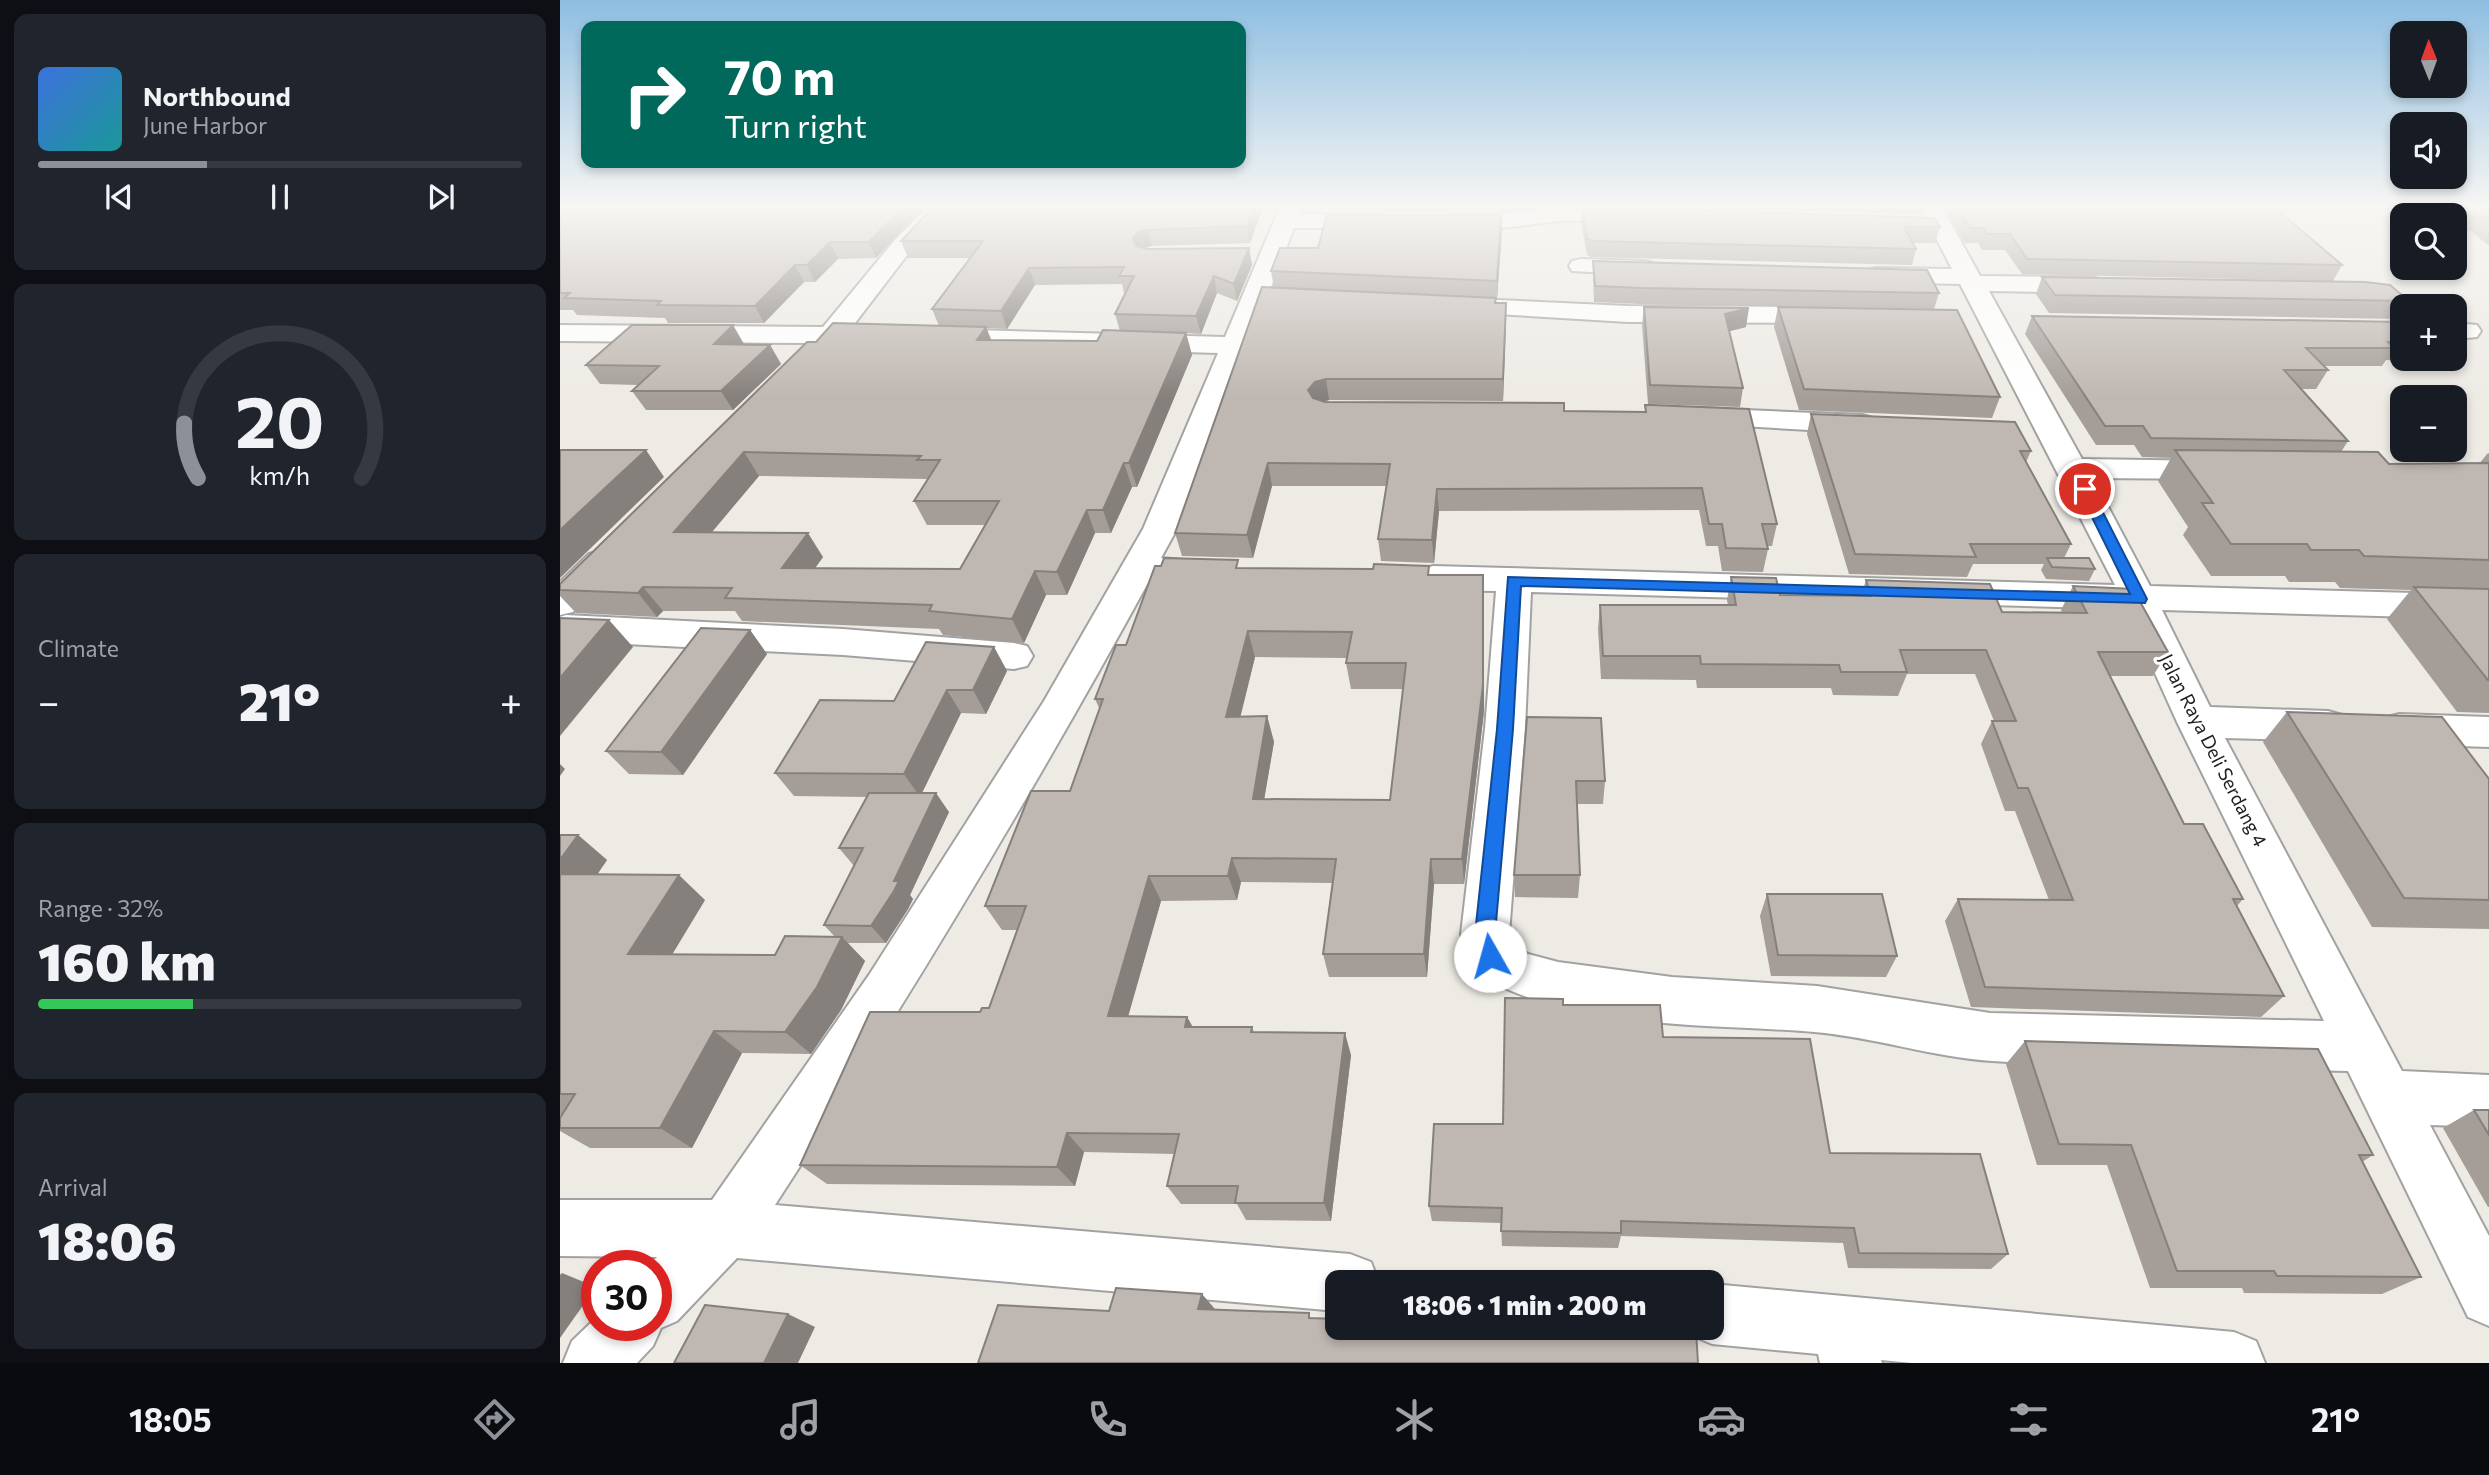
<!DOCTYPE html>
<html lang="en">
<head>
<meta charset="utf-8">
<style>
  body { margin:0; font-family:Commissioner,sans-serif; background:#20242c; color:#f1f3f6; height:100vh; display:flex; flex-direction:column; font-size:26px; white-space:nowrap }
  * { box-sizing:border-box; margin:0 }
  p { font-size:23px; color:#9ea1a6 }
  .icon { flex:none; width:38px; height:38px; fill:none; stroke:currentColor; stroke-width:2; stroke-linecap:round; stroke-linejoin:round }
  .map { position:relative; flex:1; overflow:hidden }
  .drawer { display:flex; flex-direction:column; gap:14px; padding:14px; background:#0d0f14; width:560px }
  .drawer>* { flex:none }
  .banner { position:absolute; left:21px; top:21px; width:665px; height:147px; border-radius:14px; box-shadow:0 4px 10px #0003; background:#00695c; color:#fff; overflow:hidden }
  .needle { width:46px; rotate:359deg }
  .controls { position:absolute; left:1830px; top:21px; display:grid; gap:14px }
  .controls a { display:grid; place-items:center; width:77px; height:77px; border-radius:14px; background:#171b24; box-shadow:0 4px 10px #0003; font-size:35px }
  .speed { position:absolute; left:21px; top:1250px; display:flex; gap:14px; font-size:35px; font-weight:700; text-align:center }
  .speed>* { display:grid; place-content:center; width:91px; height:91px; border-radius:50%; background:#171b24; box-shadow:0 4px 10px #0003; line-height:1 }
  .speed .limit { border:10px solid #d22; background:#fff; color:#111 }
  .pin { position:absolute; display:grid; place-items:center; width:60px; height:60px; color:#fff; margin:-30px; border:4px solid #fff; border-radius:50%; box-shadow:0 2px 7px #0007 }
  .me { position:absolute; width:77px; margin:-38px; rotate:353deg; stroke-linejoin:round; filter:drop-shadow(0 0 5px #0008) }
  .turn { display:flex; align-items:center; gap:24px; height:147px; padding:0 28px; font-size:32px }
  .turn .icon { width:91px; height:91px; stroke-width:2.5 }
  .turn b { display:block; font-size:49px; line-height:60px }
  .big { font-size:52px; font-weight:800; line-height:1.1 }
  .drawer .card { flex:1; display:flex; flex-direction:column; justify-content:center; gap:10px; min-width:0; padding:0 24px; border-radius:14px; background:#20242c }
  .drawer .dial { align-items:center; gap:0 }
  .dial svg { height:182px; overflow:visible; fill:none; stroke:#363941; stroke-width:7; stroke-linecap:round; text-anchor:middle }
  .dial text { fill:#f1f3f6; stroke:none }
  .song { display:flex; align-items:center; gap:21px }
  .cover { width:84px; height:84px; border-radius:10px; background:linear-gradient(135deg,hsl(220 70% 55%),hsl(180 70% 35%)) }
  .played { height:7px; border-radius:4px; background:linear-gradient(90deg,#8c9099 35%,#363941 35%) }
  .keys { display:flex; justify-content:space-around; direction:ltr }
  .heat { display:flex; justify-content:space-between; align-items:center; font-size:38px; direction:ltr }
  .charge { height:10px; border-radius:5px; background:linear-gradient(90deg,#34c759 32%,#363941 0) }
  .trip { position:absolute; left:765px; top:1270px; width:399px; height:70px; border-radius:14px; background:#171b24; box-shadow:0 4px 10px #0003; font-weight:800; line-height:70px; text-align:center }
  .tab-bar { display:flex; height:112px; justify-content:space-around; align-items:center; background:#090b0e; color:#9ea1a6 }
  .tab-bar .icon { width:49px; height:49px }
  .tab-bar .current { color:#8c9099 }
  .tab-bar b { font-size:32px; color:#f1f3f6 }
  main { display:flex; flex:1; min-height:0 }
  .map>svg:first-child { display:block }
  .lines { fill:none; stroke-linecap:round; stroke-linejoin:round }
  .minor-casing { stroke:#a2a2a2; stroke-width:4 }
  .minor { fill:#fff; fill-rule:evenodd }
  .wall { fill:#a49d98; fill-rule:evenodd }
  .shaded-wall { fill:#86807c }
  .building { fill:#bfb7b1; stroke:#86807c; stroke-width:2; fill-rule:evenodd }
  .route { fill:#1a73e8; stroke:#114b97; stroke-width:2 }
  .labels { text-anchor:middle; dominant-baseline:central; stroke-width:6; stroke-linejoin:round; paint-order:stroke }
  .street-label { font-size:19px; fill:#1e1e1e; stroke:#fff }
</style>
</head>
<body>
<main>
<section class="drawer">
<div class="card">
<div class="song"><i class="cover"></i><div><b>Northbound</b><p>June Harbor</p></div></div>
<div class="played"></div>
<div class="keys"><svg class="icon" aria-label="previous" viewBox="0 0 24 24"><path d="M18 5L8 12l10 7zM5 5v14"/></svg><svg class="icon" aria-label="pause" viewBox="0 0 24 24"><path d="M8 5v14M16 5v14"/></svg><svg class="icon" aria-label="next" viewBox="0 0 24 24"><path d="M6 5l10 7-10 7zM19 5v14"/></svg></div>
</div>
<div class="card dial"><svg viewBox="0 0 100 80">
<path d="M14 69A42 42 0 1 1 86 69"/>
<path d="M14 69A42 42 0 0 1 8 45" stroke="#8c9099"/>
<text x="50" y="56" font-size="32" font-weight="700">20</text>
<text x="50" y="72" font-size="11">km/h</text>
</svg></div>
<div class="card"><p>Climate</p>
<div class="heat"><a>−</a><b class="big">21°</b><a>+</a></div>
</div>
<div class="card"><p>Range · 32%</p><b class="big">160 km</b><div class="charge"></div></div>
<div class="card"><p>Arrival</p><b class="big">18:06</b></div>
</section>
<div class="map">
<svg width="1929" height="1363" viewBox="0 0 1929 1363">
  <rect width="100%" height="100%" fill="#eeebe5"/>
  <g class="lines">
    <defs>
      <g id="minor">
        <path d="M368 207H392L351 250 292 327 325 329 329 335 325 341 277 343C268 353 262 356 248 353L244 347 247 343 0 341V325L263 327 335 240Z"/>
        <path d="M720 207H742L739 214H818L829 221 818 228H734L617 529 601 558 657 563 662 571 657 579 645 582 589 581C472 795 348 1000 215 1205L790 1254 811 1262 819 1283H777V1311L177 1258 117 1321 101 1328 93 1346 77 1363H3L12 1341 37 1317V1325H96V1265H89L97 1257 0 1256V1200H152L309 975 484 701 583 529 658 353 377 345 368 343 364 337 368 331 377 329 665 337Z"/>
        <path d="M999 207 1073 208 1084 215C1075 228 1018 219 1000 221 979 223 889 238 878 222L889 215 940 214Z"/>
        <path d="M1360 207H1382L1420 276 1532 277 1541 280 1545 285 1541 290 1532 293 1429 291 1522 459 1655 461 1666 463 1671 470 1666 477 1655 479 1533 478 1590 586 1929 595V619L1602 610 1650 707 1768 711 1782 715 1788 726 1782 737 1768 741 1665 738 1842 1071 1929 1075V1127L1870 1125 1929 1236V1326L1908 1317 1788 1071C1670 1068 1550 1069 1432 1061 1372 1057 1314 1037 1254 1032 1146 1023 1007 1031 913 971L901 934 925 729 936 591 873 590 861 586 855 578 861 570 873 566 1555 585 1400 284 1316 282 1307 280 1304 275 1307 270 1316 268 1392 269ZM971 592 1566 609 1617 722 1764 1021 1430 1013 1257 986 1112 977 998 962 968 954 951 943 949 934 965 729Z"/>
        <path d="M1021 259 1084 261 1093 263 1096 268 1093 273 1084 275 1012 271 1009 266 1012 261Z"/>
        <path d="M895 298 1068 306 1268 307 1277 309 1281 315 1277 321 1268 323 1068 322 886 311 882 306 886 301Z"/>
        <path d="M1895 323 1917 325 1921 331 1917 337 1895 339Z"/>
        <path d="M1139 408 1302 415 1313 418 1317 424 1313 430 1302 433 1129 423 1124 417 1129 411Z"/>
        <path d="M41 551 53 554 58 562 53 570 13 612 0 615V582L29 554Z"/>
        <path d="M6 615 283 629 454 643 467 646 473 656 467 666 454 669 283 655 6 641 0 639V617Z"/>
        <path d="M1839 714 1929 717V747L1839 744 1825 740 1819 729 1825 718Z"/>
        <path d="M1152 1284 1674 1332 1696 1341 1705 1363H1352L1321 1360 1322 1363H1260L1258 1354 1152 1344 1131 1335 1128 1328H1152Z"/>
      </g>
    </defs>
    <!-- minor casing -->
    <use href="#minor" class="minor-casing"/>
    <!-- minor -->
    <use href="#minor" class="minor"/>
  </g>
  <!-- wall -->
  <g class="wall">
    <path d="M0 207H365L316 258 278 259 255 282H244L204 323H108L105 318 17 315 13 310H0Z"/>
    <path d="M373 207H703L690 243 592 246 585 248 588 249 689 248 692 265 677 301 657 293 641 334 626 333 632 355 577 487H572L551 533H535L507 595H486L464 643 383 635 379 629 182 621 175 611H103L97 617 16 613 0 596V584L256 342 379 326 372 309 410 258H348L341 241ZM562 284 564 293H566L555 314 560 331 537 341 431 340 426 328 447 329 475 285ZM199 476 367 479 368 480 354 501 367 525H425L400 569 255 568 263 557 151 532Z"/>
    <path d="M774 207H975L940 211H775Z"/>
    <path d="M1022 207 1380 227 1375 243H1353L1356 249 1352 265 1031 257 1027 255 1021 223Z"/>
    <path d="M1117 207H1363L1361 214Z"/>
    <path d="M1384 207H1835L1834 210H1718L1782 265 1773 281 1462 274 1445 250H1422L1418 243H1405Z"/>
    <path d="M1868 207H1929V246L1911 231 1895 230V215H1877Z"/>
    <path d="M942 230 937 298 714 288 711 271 758 248Z"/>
    <path d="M1033 261 1379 293 1374 309 1080 304 1034 302 1033 276Z"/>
    <path d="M1482 277 1849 301 1846 306H1843V312L1838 319 1489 313 1476 294Z"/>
    <path d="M702 287 946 303 943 401 769 400 765 402 1004 411 1085 412V405L1217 524 1212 546H1208V549L1203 572 1162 571 1158 546H1146L1139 510 879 511 874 563 821 561 818 539 826 486H712L693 558 622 556 615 533Z"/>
    <path d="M1084 307 1186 327 1169 331 1183 388 1180 407 1088 404 1082 325Z"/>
    <path d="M1218 307 1440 397 1432 418 1239 410 1214 327Z"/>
    <path d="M1472 316 1843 322V359H1885L1884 360H1826L1822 366H1764L1768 370 1756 389H1740L1788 441 1781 452 1829 464H1919L1927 454 1929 453V713L1897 712 1827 619 1851 590 1780 588 1775 582H1729L1725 576H1651L1623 535 1628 527 1598 481 1611 458 1582 457 1574 445H1536L1465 334Z"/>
    <path d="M184 344 210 345 221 364 173 410H86L72 391 78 385 40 384 26 365Z"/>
    <path d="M1251 414 1471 451 1466 462 1511 544 1504 558 1535 569 1529 581 1486 579 1481 570 1484 564H1413L1407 577 1289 574 1247 434Z"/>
    <path d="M680 568 870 575H923L924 601V711L904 884H874L867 977H769L763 954 772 883 681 882 677 900 601 901 568 1016 627 1017 633 1027H692L694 1032 791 1055 771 1221 686 1220 677 1204H621L607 1186 615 1154 524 1152 515 1186 267 1184 240 1165 420 1012 429 1008 458 930H442L425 906 510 791 540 710 535 699 566 645ZM695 657 787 658 786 663 791 689H843L830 800 704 799 714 742 707 716 680 717Z"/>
    <path d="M1171 577 1220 595 1301 596 1306 580 1442 612H1502L1501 610 1513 586 1608 652 1593 676H1550L1624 824 1683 899 1677 906 1724 996 1701 1017 1411 1007 1385 921 1398 899 1489 900 1455 811H1445L1421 744 1432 721H1434L1415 674H1347L1338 696 1273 695 1271 688H1137L1136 680 1041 679 1038 629 1040 605H1168L1167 600Z"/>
    <path d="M190 630 207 654 123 775 69 774 46 751Z"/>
    <path d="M434 647 447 671 426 714 401 713 362 793 389 812 350 895 353 899 348 909 326 943H288L305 961 281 1010 251 1054 182 1053 132 1148H30L0 1131V1118L2 1115H0V835H18L47 860 37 875 145 900 112 954 215 955 275 937 264 925 294 866 279 848 307 797 234 796 215 773 334 701Z"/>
    <path d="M1727 712 1929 779V929L1812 927 1703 742Z"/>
    <path d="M967 717 1045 781 1043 804H1017L1020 875 1018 898 955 897 954 875Z"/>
    <path d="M1207 894 1337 956 1326 977 1211 976 1200 916Z"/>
    <path d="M1003 1005 1103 1037 1270 1153 1448 1254 1431 1269 1288 1268 1283 1243 1061 1236 1058 1248 942 1246 941 1223 872 1221 869 1206 943 1124Z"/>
    <path d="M1465 1041 1813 1155 1802 1162 1861 1277 1822 1294 1684 1293 1682 1288H1590L1547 1165H1477L1446 1064Z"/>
    <path d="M1914 1110H1929V1207H1928L1883 1128Z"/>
  </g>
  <!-- shaded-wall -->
  <g class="shaded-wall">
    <path d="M343 207H365L316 258 309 242Z"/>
    <path d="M694 207H703L690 243 687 226Z"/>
    <path d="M940 207H975L940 211Z"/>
    <path d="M941 215 942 230 937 298V281Z"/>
    <path d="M588 230 592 246 582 248 578 255 573 238 578 232Z"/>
    <path d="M270 242 278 259 255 282 247 265Z"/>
    <path d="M689 248 692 265 677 301 674 284Z"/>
    <path d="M235 265 244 282 204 323 195 306Z"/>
    <path d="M469 268 475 285 447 329 441 311Z"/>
    <path d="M654 276 657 293 641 334 636 316Z"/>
    <path d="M946 303V323L943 401V379Z"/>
    <path d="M1189 308 1186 327 1163 333 1165 314Z"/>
    <path d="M173 325 184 344H154Z"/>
    <path d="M426 327 435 349 417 340Z"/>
    <path d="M626 333 632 355 577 487 569 463Z"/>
    <path d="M210 345 221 364 173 410 161 391Z"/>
    <path d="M766 379 769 400 758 403 748 390 755 382Z"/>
    <path d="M86 450 104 477 0 578V530Z"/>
    <path d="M184 452 199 476 132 556 114 532Z"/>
    <path d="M564 463 572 487 551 533 543 510Z"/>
    <path d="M708 463 712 486 693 558 687 535Z"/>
    <path d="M877 489 879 511 874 563 872 540Z"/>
    <path d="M527 510 535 533 507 595 497 572Z"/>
    <path d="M248 533 263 557 238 592 222 568Z"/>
    <path d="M475 571 486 595 464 643 452 619Z"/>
    <path d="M923 575 924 601V711L904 884 902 859Z"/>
    <path d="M83 587 103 611 97 617 78 593Z"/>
    <path d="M49 620 73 647 0 736V678Z"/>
    <path d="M190 630 207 654 123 775 101 752Z"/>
    <path d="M688 631 695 657 674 743 666 717Z"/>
    <path d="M434 647 447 671 426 714 413 690Z"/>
    <path d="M387 690 401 713 360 797 344 774Z"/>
    <path d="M707 716 714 742 700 824 693 799Z"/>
    <path d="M0 764 5 769 0 776Z"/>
    <path d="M376 793 389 812 350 895 353 899 348 909 326 943 311 926Z"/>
    <path d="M18 835 47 860 20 899 0 883V860Z"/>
    <path d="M672 858 681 882 677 900 668 876Z"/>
    <path d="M871 859 874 884 867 977 864 954Z"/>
    <path d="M119 875 145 900 98 978 68 954Z"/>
    <path d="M589 876 601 901 562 1038 548 1016Z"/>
    <path d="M282 937 305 961 281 1010 251 1054 225 1032Z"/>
    <path d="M627 1017 639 1039 625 1027Z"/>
    <path d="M154 1031 182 1053 132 1148 100 1128Z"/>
    <path d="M785 1033 791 1055 771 1221 764 1203Z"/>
    <path d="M507 1133 524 1152 515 1186 497 1167Z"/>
    <path d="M2 1273 36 1287 0 1338V1275Z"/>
    <path d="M642 1294 655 1309 651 1324 638 1309Z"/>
    <path d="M228 1314 255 1327 238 1363H204Z"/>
  </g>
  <!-- building -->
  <g class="building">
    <path d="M0 207H343L309 242H270L247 265H235L195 306 97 305 101 301 4 298 10 293H0Z"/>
    <path d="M373 207H694L687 226 588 230 578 232 573 238 576 246 588 249 689 248 674 284 654 276 636 316 555 314 574 276H559L564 267 469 268 441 311 372 309 423 241H341Z"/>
    <path d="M1022 207 1375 218 1380 227H1344L1356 249 1032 241 1027 239Z"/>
    <path d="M1397 207H1714L1782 265 1467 259 1450 234H1427L1423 228H1410Z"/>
    <path d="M1896 207H1929V222L1922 216 1906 215Z"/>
    <path d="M767 215H941L937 281 711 271 720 248H758Z"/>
    <path d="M1033 261 1367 270 1379 293 1082 288 1035 286Z"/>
    <path d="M1482 277 1805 282 1830 285 1849 301 1495 295Z"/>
    <path d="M702 287 936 298 935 303H946L943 379H766L755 382 748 390 753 398 765 402 1004 403V411L1086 412 1085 405H1092L1189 409 1217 524H1202L1208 549 1166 548 1162 524H1149L1142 488 877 489 872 540 818 539 830 464 708 463 687 535 615 533Z"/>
    <path d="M1084 307 1189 308 1165 314 1183 388 1090 385Z"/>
    <path d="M1218 307 1397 310 1440 397 1244 389Z"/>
    <path d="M1472 316 1843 322V342H1828L1834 348H1746L1768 370H1724L1788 441 1591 438 1583 426H1545Z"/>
    <path d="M273 323 426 327 417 340 537 341 543 330 626 333 569 463H564L543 510H527L497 572 475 571 452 619 369 611 372 605 165 598 172 588 83 587 78 593 0 590V584L247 342H256ZM184 452 361 456 357 460H380L354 501H439L400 569 222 568 248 533 114 532Z"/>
    <path d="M72 325H173L154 344 210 345 161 391H72L99 366 26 365Z"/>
    <path d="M1251 414 1455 422 1471 451H1460L1511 544H1410L1416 557 1295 554Z"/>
    <path d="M0 450H86L0 530Z"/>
    <path d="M1615 450 1818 452 1829 464 1929 463V560L1804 556 1799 550H1751L1747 544H1671L1642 503H1653Z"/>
    <path d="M604 558 678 560 676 568 813 569 814 564 869 566 868 575H923V685L902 859H871L864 954H763L776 859 672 858 668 876H589L548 1016 627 1017 625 1027H692L691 1032 785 1033 764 1203H675L678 1186H607L619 1134 507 1133 497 1167 240 1165 310 1012H420L422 1008H429L466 906H425L471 791H510L543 699H535L556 645H566L595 566H601ZM688 631 792 632 786 663H846L830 800 693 799 707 716 666 717Z"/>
    <path d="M1487 558H1529L1535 569 1492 567Z"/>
    <path d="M1171 577 1216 578 1220 595 1311 596 1306 580 1430 584 1442 612 1527 613 1513 586 1573 589 1608 652H1538L1624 824H1643L1683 899H1673L1724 996 1425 987 1398 899 1513 900 1468 788H1458L1432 721H1456L1426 650H1340L1347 672H1281L1279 665 1141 664 1140 656H1043L1040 605H1176Z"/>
    <path d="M1854 587 1929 589V680H1928Z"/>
    <path d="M0 618 49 620 0 678Z"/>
    <path d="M141 628 190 630 101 752 46 751Z"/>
    <path d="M366 642 434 647 413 690H387L344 774 215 773 260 700 334 701Z"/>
    <path d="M1727 712 1882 717 1929 779V900L1844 898Z"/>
    <path d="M967 717 1041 718 1045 781H1016L1020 875H954Z"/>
    <path d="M309 793H376L334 881H339L334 891 311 926 264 925 303 848H279Z"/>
    <path d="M0 835H18L0 860Z"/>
    <path d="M0 874 119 875 68 954 215 955 225 936 282 937 257 987 225 1032 154 1031 100 1128H0V1118L15 1094H0Z"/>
    <path d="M1207 894H1322L1337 956 1218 955Z"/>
    <path d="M945 998 1003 999V1005H1100L1103 1037 1250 1039 1270 1153 1420 1154 1448 1254 1299 1253 1294 1228 1061 1221V1233L941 1231 942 1208 869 1206 874 1124H943Z"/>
    <path d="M1465 1041 1758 1049 1813 1155H1799L1861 1277 1717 1276 1714 1271H1617L1571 1145 1499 1144Z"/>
    <path d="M1914 1110H1929V1135Z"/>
    <path d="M556 1288 642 1294 638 1309 749 1313V1318L777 1319V1328H1071L1136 1330 1138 1363H418L438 1305 549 1311Z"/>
    <path d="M145 1305 228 1314 204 1363H114Z"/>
  </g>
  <!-- sky -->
  <linearGradient id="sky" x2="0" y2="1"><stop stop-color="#8ebee2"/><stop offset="0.52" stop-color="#f7f6f3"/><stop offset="1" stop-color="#f7f6f3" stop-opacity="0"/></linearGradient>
  <rect width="1929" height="398" fill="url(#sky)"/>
  <!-- route -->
  <path class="route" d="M1525 485 1531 489 1587 599 1585 603 961 586 953 729 935 934 940 956 937 962 930 965 923 962 915 934 937 729 948 577 1570 594 1518 489Z"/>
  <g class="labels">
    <!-- street labels -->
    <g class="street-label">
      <text transform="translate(1654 750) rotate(63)">Jalan Raya Deli Serdang 4</text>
    </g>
  </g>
</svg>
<div class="controls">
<a><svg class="needle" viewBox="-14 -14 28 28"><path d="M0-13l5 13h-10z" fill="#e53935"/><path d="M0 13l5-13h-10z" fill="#9ea1a6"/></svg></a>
<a><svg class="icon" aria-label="sound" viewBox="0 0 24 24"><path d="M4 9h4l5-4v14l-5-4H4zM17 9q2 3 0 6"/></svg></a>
<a><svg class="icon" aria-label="search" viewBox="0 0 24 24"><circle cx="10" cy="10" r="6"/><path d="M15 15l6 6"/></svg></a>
<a>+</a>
<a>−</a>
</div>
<div class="speed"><div class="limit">30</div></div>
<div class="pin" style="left:1525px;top:489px;background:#d93025"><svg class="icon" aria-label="arrive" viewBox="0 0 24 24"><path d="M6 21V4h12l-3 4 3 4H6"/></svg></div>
<svg class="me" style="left:930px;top:956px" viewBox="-20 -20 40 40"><circle r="19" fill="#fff"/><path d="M0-13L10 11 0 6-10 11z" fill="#1a73e8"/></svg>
<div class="trip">18:06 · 1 min · 200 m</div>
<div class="banner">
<div class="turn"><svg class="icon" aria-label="right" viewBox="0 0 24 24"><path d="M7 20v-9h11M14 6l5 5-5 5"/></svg><div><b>70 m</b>Turn right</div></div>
</div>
</div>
</main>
<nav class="tab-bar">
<b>18:05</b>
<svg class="icon current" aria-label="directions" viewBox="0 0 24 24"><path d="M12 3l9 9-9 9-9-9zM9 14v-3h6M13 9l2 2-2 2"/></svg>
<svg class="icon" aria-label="music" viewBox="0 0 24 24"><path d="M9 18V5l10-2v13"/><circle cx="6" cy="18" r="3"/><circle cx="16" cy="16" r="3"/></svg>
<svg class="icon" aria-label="phone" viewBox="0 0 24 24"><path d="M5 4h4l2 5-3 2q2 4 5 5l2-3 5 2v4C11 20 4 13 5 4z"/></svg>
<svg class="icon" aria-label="climate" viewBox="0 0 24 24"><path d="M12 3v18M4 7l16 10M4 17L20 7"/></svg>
<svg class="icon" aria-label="car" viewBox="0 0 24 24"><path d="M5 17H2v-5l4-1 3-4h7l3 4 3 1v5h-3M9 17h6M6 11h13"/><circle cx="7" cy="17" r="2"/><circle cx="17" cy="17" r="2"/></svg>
<svg class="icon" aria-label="filters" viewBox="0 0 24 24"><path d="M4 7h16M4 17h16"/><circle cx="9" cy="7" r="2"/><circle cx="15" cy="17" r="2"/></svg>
<b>21°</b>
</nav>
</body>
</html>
